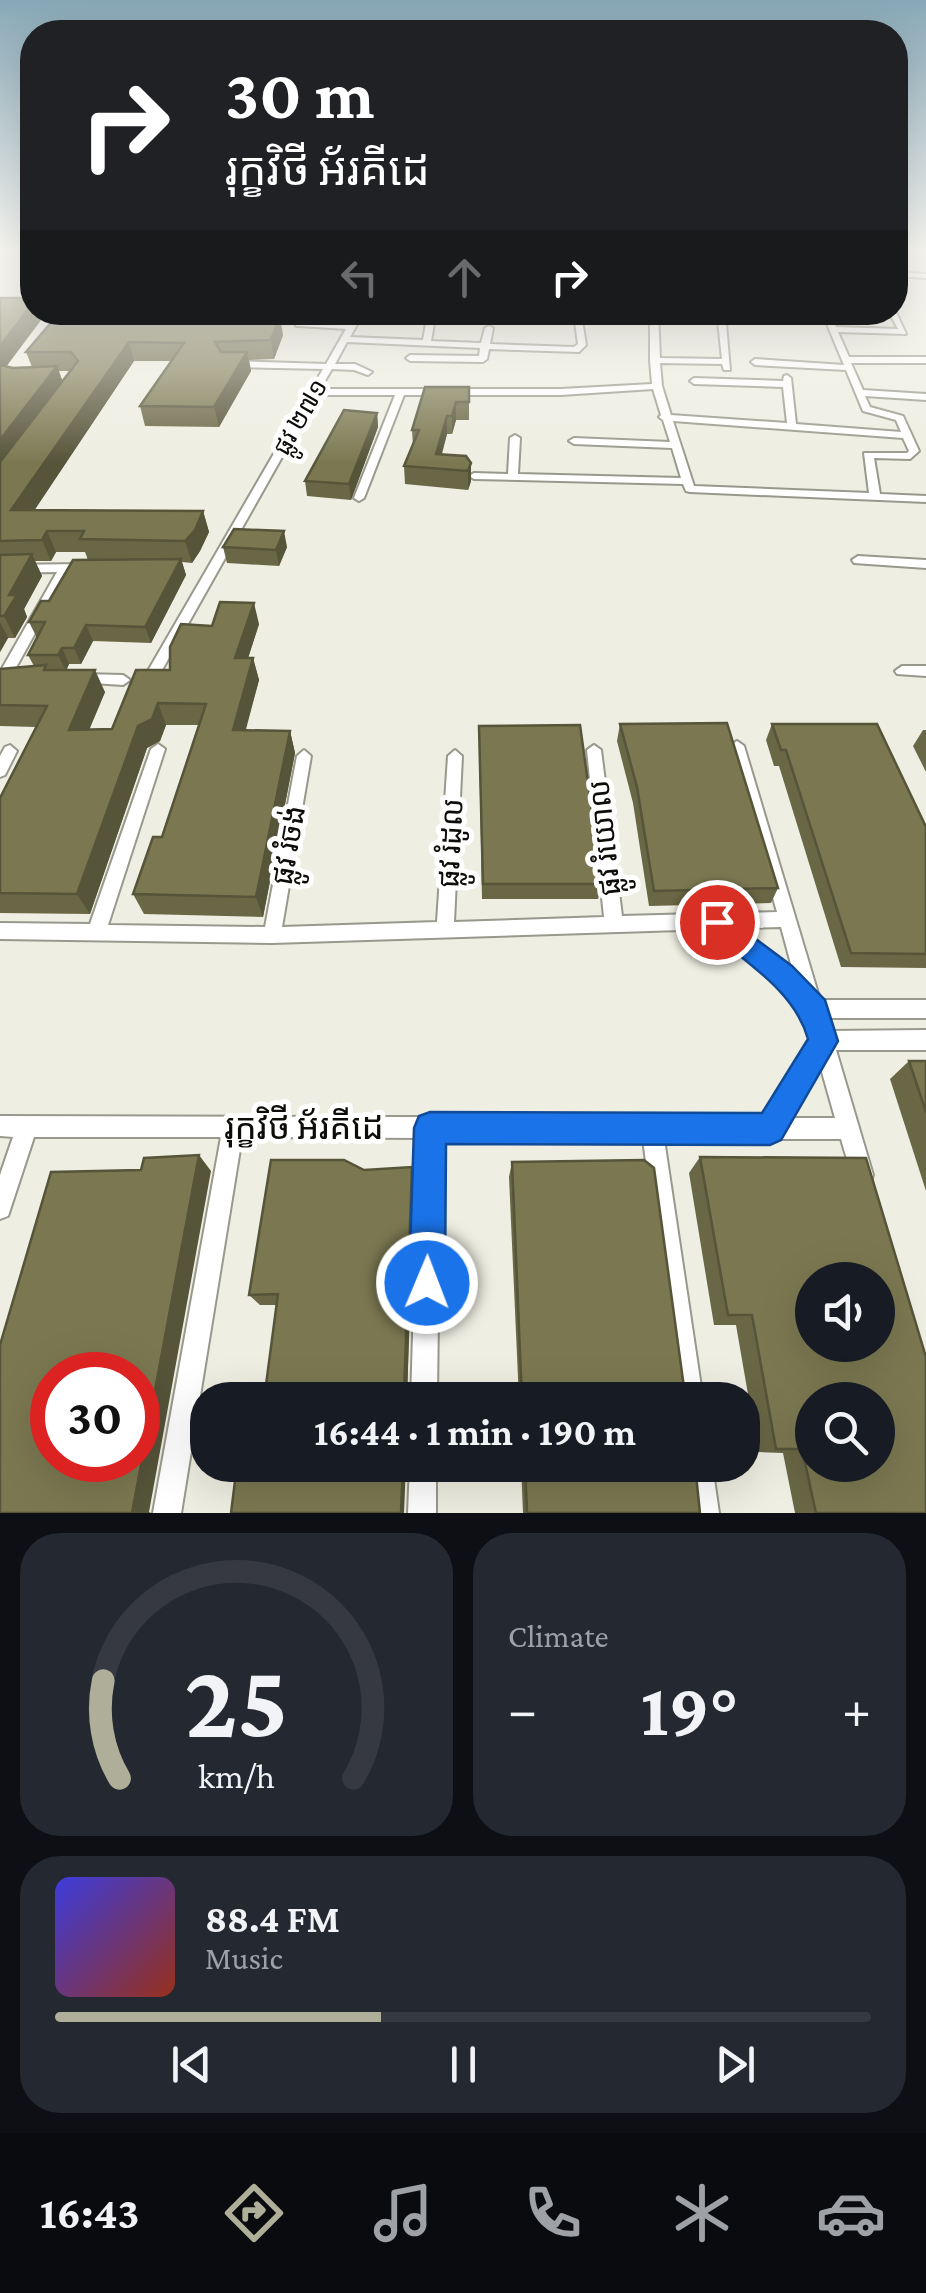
<!DOCTYPE html>
<html lang="en">
<head>
<meta charset="utf-8">
<style>
  body { margin:0; font-family:"Crimson Pro","Noto Sans Khmer",serif; background:#242831; color:#f1f3f6; height:100vh; display:flex; flex-direction:column; font-size:38px; white-space:nowrap }
  * { box-sizing:border-box; margin:0 }
  p { font-size:32px; color:#9ea1a6 }
  .icon { flex:none; width:55px; height:55px; fill:none; stroke:currentColor; stroke-width:2; stroke-linecap:round; stroke-linejoin:round }
  .map { position:relative; height:1513px; overflow:hidden }
  .side { display:flex; flex-direction:column; gap:20px; padding:20px; background:#0d0f14; flex:1 }
  .side>* { flex:none }
  .banner { position:absolute; left:20px; top:20px; width:888px; height:305px; border-radius:40px; box-shadow:0 10px 40px #0002; background:#202124; color:#fff; overflow:hidden }
  .buttons { position:absolute; left:795px; top:1262px; display:grid; gap:20px }
  .buttons a { display:grid; place-items:center; width:100px; height:100px; border-radius:50%; background:#171b24; box-shadow:0 10px 40px #0002; font-size:50px }
  .speed { position:absolute; left:30px; top:1352px; display:flex; gap:20px; font-size:50px; font-weight:700; text-align:center }
  .speed>* { display:grid; place-content:center; width:130px; height:130px; border-radius:50%; background:#171b24; box-shadow:0 10px 40px #0002; line-height:1 }
  .speed .limit { border:15px solid #d22; background:#fff; color:#111 }
  .pin { position:absolute; display:grid; place-items:center; width:85px; height:85px; color:#fff; margin:-42px; border:5px solid #fff; border-radius:50%; box-shadow:0 2px 10px #0007 }
  .me { position:absolute; width:110px; margin:-55px; rotate:1deg; stroke-linejoin:round; filter:drop-shadow(0 0 8px #0008) }
  .turn { display:flex; align-items:center; gap:35px; height:210px; padding:0 40px; font-size:45px }
  .turn .icon { width:130px; height:130px; stroke-width:2.5 }
  .turn b { display:block; font-size:70px; line-height:85px }
  .lanes { display:flex; align-items:center; height:95px; padding:0 40px; background:#0003; justify-content:center; gap:50px; direction:ltr }
  .lanes .off { opacity:.35 }
  .big { font-size:75px; font-weight:700; line-height:1.1 }
  .side .card { flex:1; display:flex; flex-direction:column; justify-content:center; gap:15px; min-width:0; padding:0 35px; border-radius:40px; background:#242831 }
  .side .dial { align-items:center; gap:0 }
  .dial svg { height:260px; overflow:visible; fill:none; stroke:#363941; stroke-width:7; stroke-linecap:round; text-anchor:middle }
  .dial text { fill:#f1f3f6; stroke:none }
  .song { display:flex; align-items:center; gap:30px }
  .cover { width:120px; height:120px; border-radius:15px; background:linear-gradient(135deg,hsl(240 70% 55%),hsl(10 70% 35%)) }
  .played { height:10px; border-radius:5px; background:linear-gradient(90deg,#afaf99 40%,#363941 40%) }
  .keys { display:flex; justify-content:space-around; direction:ltr }
  .heat { display:flex; justify-content:space-between; align-items:center; font-size:55px; direction:ltr }
  .side .tiles { flex:1; display:grid; gap:20px; grid-template-columns:1fr 1fr }
  .card:last-child { grid-column:span 2 }
  .trip { position:absolute; left:190px; top:1382px; width:570px; height:100px; border-radius:40px; background:#171b24; box-shadow:0 10px 40px #0002; font-weight:700; line-height:100px; text-align:center }
  .dock { display:flex; height:160px; justify-content:space-around; align-items:center; background:#090b0e; color:#9ea1a6 }
  .dock .icon { width:70px; height:70px }
  .dock .on { color:#afaf99 }
  .dock b { font-size:45px; color:#f1f3f6 }
  .map>svg:first-child { display:block }
  .lines { fill:none; stroke-linecap:round; stroke-linejoin:round }
  .street-casing { stroke:#98988c; stroke-width:4 }
  .street { fill:#fff; fill-rule:evenodd }
  .wall { fill:#6a6746; fill-rule:evenodd }
  .shaded-wall { fill:#565439 }
  .building { fill:#7b7851; stroke:#565439; stroke-width:2.5; fill-rule:evenodd }
  .route { fill:#1a73e8; stroke:#114b97; stroke-width:2.5 }
  .labels { text-anchor:middle; dominant-baseline:central; stroke-width:10; stroke-linejoin:round; paint-order:stroke }
  .far-street-label { font-size:25px; fill:#0d0c09; stroke:#fff }
  .street-label { font-size:30px; fill:#0d0c09; stroke:#fff }
  .near-street-label { font-size:35px; fill:#0d0c09; stroke:#fff }
</style>
</head>
<body>
<div class="map">
<svg width="926" height="1513" viewBox="0 0 926 1513">
  <rect width="100%" height="100%" fill="#efeee2"/>
  <g class="lines">
    <defs>
      <g id="street">
        <path d="M895 272 926 274V278L895 276Z"/>
        <path d="M895 310 906 334 838 332 849 357H926V363H851L863 390 926 394V400L865 396 870 407 903 416 919 451 910 459 874 458 880 494 926 496V502L690 492 686 491 683 484 474 479 469 476 474 473 508 474 510 438 515 435 520 438 518 474 681 478 672 448 574 444 569 441 574 438 670 442 663 420 659 417 661 415 653 389 561 395H404L364 498 359 501 354 498 395 395H317L157 679 152 681 145 676 323 369 229 367 225 364 229 361 326 364 346 329 299 326H296V322L349 324 356 312H364L350 337 423 340 427 318 431 316 435 318 431 341 481 343 485 328 489 326 493 328 490 344 574 347 578 344 575 322 582 320 586 345 579 352 489 349 487 359 483 362 410 361 406 358 410 355 479 356 480 348 347 342 335 364H355L372 372 368 375 354 370 332 369 320 389H561L652 384 650 360V312H658L660 358 722 359 717 312H725L730 370H724L722 364 660 363 662 386 671 415 787 423 783 387 694 384 690 381 694 378 783 381 784 376 787 375 791 378 796 424 901 432 896 420 863 411 846 370 755 365 751 362 755 359 844 365 822 312H830L836 327 898 329 889 312H895ZM673 421 903 438 909 451 907 453H864L869 493 694 486Z"/>
        <path d="M858 556 926 560V568L854 563 852 560Z"/>
        <path d="M86 564 90 565V571L69 572 8 682 0 683V672L57 572 0 573V565Z"/>
        <path d="M902 666H926V676L897 674 895 671Z"/>
        <path d="M82 674 123 675 130 680 123 685 77 682 75 679 77 676Z"/>
        <path d="M737 741 744 746 820 1000H926V1018H826L830 1031 926 1030V1050H836L873 1175 870 1183 862 1186 854 1183 841 1139H664L703 1400H677L643 1139 440 1138 437 1400H411L419 1138 242 1137 181 1513H153L221 1137H34L8 1216 0 1219V1175L13 1137 0 1136V1116L765 1118 813 1040 805 1012 775 981 713 929 272 943 0 939V923L90 924 151 749 158 744 165 749 108 925 265 927 297 756 304 750 311 756 282 927 437 922 448 756 455 750 462 756 454 922 604 917 587 750 594 745 601 750 622 916 777 912 730 746ZM781 927 794 975 738 928ZM820 1065 835 1118H788Z"/>
        <path d="M10 745 17 751 5 775 0 777V756L5 747Z"/>
        <path d="M410 1465H436V1513H408Z"/>
        <path d="M686 1465H712L719 1513H691Z"/>
      </g>
    </defs>
    <!-- street casing -->
    <use href="#street" class="street-casing"/>
    <!-- street -->
    <use href="#street" class="street"/>
  </g>
  <!-- wall -->
  <g class="wall">
    <path d="M0 298 32 312H43L44 316 6 366 13 368 32 367 26 352 231 316 283 335 274 359 249 360 251 371 219 427 145 426 140 406 171 361H134L34 510 203 511 209 532 200 551 192 563 182 562 186 575 151 643 93 641 81 664H69L66 670 105 692 89 729H112L212 626 259 624 248 658H253L259 680 245 730 290 731 295 753 263 917 144 914 133 894 162 837 199 725H166L160 741 147 748 90 914 0 913V798L36 727 0 726V669L34 666 28 655 37 638 29 622 88 560 85 552H56L51 561H35L42 576 24 609 27 617 15 638H8L0 652ZM59 371H70L62 381Z"/>
    <path d="M561 312H622L621 319 561 316Z"/>
    <path d="M469 387V420H456L452 434H447L442 454 471 463V481L468 490 405 484 404 466 413 446 412 430Z"/>
    <path d="M377 413 378 427 351 500 307 496 305 481Z"/>
    <path d="M223 547H287L279 566 227 563Z"/>
    <path d="M620 724 778 888 771 903 649 906 633 803 617 741Z"/>
    <path d="M772 724 926 827V968L841 967 779 766H774L766 740Z"/>
    <path d="M923 730H926V772L913 746Z"/>
    <path d="M479 742 602 884 598 899H482Z"/>
    <path d="M909 1061H926V1191L890 1079Z"/>
    <path d="M700 1157 926 1513H795L783 1453 758 1452 736 1325H714L689 1173Z"/>
    <path d="M512 1162 685 1395 697 1400H519L509 1177Z"/>
    <path d="M412 1167 414 1182 407 1395 420 1398 421 1400H264L276 1305H260L249 1295 364 1170Z"/>
    <path d="M521 1465H695L700 1513H523Z"/>
  </g>
  <!-- shaded-wall -->
  <g class="shaded-wall">
    <path d="M32 304V312H43L44 316 3 371 0 372V346Z"/>
    <path d="M221 312H233L222 334 219 316Z"/>
    <path d="M280 316 283 335 274 359 271 340Z"/>
    <path d="M129 342 134 361 20 532 11 510Z"/>
    <path d="M247 352 251 371 219 427 214 407Z"/>
    <path d="M57 366 64 385 0 473V440Z"/>
    <path d="M456 402V420L452 434V416Z"/>
    <path d="M377 413 378 427 351 500 349 484Z"/>
    <path d="M447 416V434L437 469 436 454Z"/>
    <path d="M471 463V481L468 490V471Z"/>
    <path d="M203 511 209 532 200 551 192 563 185 541Z"/>
    <path d="M47 531 56 552 51 561 42 540Z"/>
    <path d="M284 531 287 547 279 566 276 550Z"/>
    <path d="M32 554 42 576 24 609 27 617 15 638 4 616 9 595Z"/>
    <path d="M181 559 186 575 151 643 145 627Z"/>
    <path d="M254 603 259 624 241 680 235 658Z"/>
    <path d="M0 622 8 638 0 652Z"/>
    <path d="M86 625 93 641 81 664 74 648Z"/>
    <path d="M62 648 69 664 66 671 58 655Z"/>
    <path d="M253 658 259 680 240 752 233 730Z"/>
    <path d="M95 670 105 692 80 752 69 730Z"/>
    <path d="M158 703 166 725 160 741 147 748 90 914 77 894 138 726Z"/>
    <path d="M290 731 295 753 263 917 256 897Z"/>
    <path d="M199 1155 211 1171 149 1512 151 1513H131Z"/>
    <path d="M412 1167 414 1182 407 1400 404 1394Z"/>
    <path d="M403 1465H406L404 1513H401Z"/>
  </g>
  <!-- building -->
  <g class="building">
    <path d="M0 298H32V304L0 346Z"/>
    <path d="M60 312H221L219 316H280L271 340 215 342 221 352H247L214 407 140 406 184 343 129 342 11 510 203 511 195 530 185 541 80 539 84 531H47L42 540 0 541V462L78 361 71 352H26Z"/>
    <path d="M0 365 13 368 57 366 0 440Z"/>
    <path d="M425 387H469V402H456L452 416H447L436 454 466 456 471 463 468 471 404 466 419 430H412Z"/>
    <path d="M344 410 377 413 349 484 305 481Z"/>
    <path d="M234 529 284 531 276 550 223 547Z"/>
    <path d="M32 554 9 595H17L4 616H0V555Z"/>
    <path d="M181 559 145 627 86 625 74 648H62L58 655H28L45 622H29L41 601H49L73 560Z"/>
    <path d="M220 602 254 603 235 658H253L233 730 290 731 256 897 133 894 153 837H162L206 704 158 703 152 719 138 726 77 894 0 893V798L47 706 0 705V669L46 665 44 670H95L69 730 112 729 136 670H170V647L181 624 212 626Z"/>
    <path d="M727 723 778 888 654 891 637 787 620 724Z"/>
    <path d="M772 724H877L926 827V954L851 953 786 750H781Z"/>
    <path d="M580 725 602 884H483L479 726Z"/>
    <path d="M909 1061H926V1112Z"/>
    <path d="M199 1155 132 1513H0V1345L51 1172 141 1170 144 1158ZM52 1375H138V1460H52Z"/>
    <path d="M700 1157 866 1158 926 1357V1513H816L802 1449H776L752 1315H728ZM812 1280H878V1345H812ZM812 1400H878V1465H812Z"/>
    <path d="M271 1160H344L364 1170 412 1167 404 1394 420 1398V1400H264L278 1294 249 1295Z"/>
    <path d="M644 1160 654 1168 685 1395 697 1398V1400H522L512 1162Z"/>
    <path d="M237 1465H403L401 1513H231Z"/>
    <path d="M525 1465H695L700 1513H527Z"/>
  </g>
  <!-- sky -->
  <linearGradient id="sky" x2="0" y2="1"><stop stop-color="#88a8b7"/><stop offset="0.54" stop-color="#f8f7f2"/><stop offset="1" stop-color="#f8f7f2" stop-opacity="0"/></linearGradient>
  <rect width="926" height="463" fill="url(#sky)"/>
  <!-- route -->
  <path class="route" d="M717 910 792 966 825 1000 838 1041 781 1140 770 1145 446 1144 445 1283 439 1296 427 1301 414 1296 409 1283 414 1128 419 1116 430 1112 762 1113 808 1039C795 991 744 961 708 930L704 922 708 914Z"/>
  <g class="labels">
    <!-- far-street labels -->
    <g class="far-street-label">
      <text transform="translate(300 417) rotate(-60)">ផ្លូវ ២៧១</text>
    </g>
    <!-- street labels -->
    <g class="street-label">
      <text transform="translate(604 838) rotate(-96)">ផ្លូវ រំយោល</text>
      <text transform="translate(450 843) rotate(-87)">ផ្លូវ រំដូល</text>
      <text transform="translate(288 845) rotate(-80)">ផ្លូវ រំចង់</text>
    </g>
    <!-- near-street labels -->
    <g class="near-street-label">
      <text x="304" y="1127">រុក្ខវិថី អ័រគីដេ</text>
    </g>
  </g>
</svg>
<div class="buttons">
<a><svg class="icon" aria-label="sound" viewBox="0 0 24 24"><path d="M4 9h4l5-4v14l-5-4H4zM17 9q2 3 0 6"/></svg></a>
<a><svg class="icon" aria-label="search" viewBox="0 0 24 24"><circle cx="10" cy="10" r="6"/><path d="M15 15l6 6"/></svg></a>
</div>
<div class="speed"><div class="limit">30</div></div>
<div class="pin" style="left:717px;top:922px;background:#d93025"><svg class="icon" aria-label="arrive" viewBox="0 0 24 24"><path d="M6 21V4h12l-3 4 3 4H6"/></svg></div>
<svg class="me" style="left:427px;top:1283px" viewBox="-20 -20 40 40"><circle r="17" fill="#1a73e8" stroke="#fff" stroke-width="3"/><path d="M0-11L8 9 0 5-8 9z" fill="#fff"/></svg>
<div class="trip">16:44 · 1 min · 190 m</div>
<div class="banner">
<div class="turn"><svg class="icon" aria-label="right" viewBox="0 0 24 24"><path d="M7 20v-9h11M14 6l5 5-5 5"/></svg><div><b>30 m</b>រុក្ខវិថី អ័រគីដេ</div></div>
<div class="lanes"><svg class="icon off" aria-label="left" viewBox="0 0 24 24"><path d="M17 20v-9H6M10 6l-5 5 5 5"/></svg><svg class="icon off" aria-label="ahead" viewBox="0 0 24 24"><path d="M12 20V5M6 11l6-6 6 6"/></svg><svg class="icon" aria-label="right" viewBox="0 0 24 24"><path d="M7 20v-9h11M14 6l5 5-5 5"/></svg></div>
</div>
</div>
<section class="side">
<div class="tiles">
<div class="card dial"><svg viewBox="0 0 100 80">
<path d="M14 69A42 42 0 1 1 86 69"/>
<path d="M14 69A42 42 0 0 1 9 39" stroke="#afaf99"/>
<text x="50" y="56" font-size="32" font-weight="700">25</text>
<text x="50" y="72" font-size="11">km/h</text>
</svg></div>
<div class="card"><p>Climate</p>
<div class="heat"><a>−</a><b class="big">19°</b><a>+</a></div>
</div>
<div class="card">
<div class="song"><i class="cover"></i><div><b>88.4 FM</b><p>Music</p></div></div>
<div class="played"></div>
<div class="keys"><svg class="icon" aria-label="previous" viewBox="0 0 24 24"><path d="M18 5L8 12l10 7zM5 5v14"/></svg><svg class="icon" aria-label="pause" viewBox="0 0 24 24"><path d="M8 5v14M16 5v14"/></svg><svg class="icon" aria-label="next" viewBox="0 0 24 24"><path d="M6 5l10 7-10 7zM19 5v14"/></svg></div>
</div>
</div>
</section>
<nav class="dock">
<b>16:43</b>
<svg class="icon on" aria-label="directions" viewBox="0 0 24 24"><path d="M12 3l9 9-9 9-9-9zM9 14v-3h6M13 9l2 2-2 2"/></svg>
<svg class="icon" aria-label="music" viewBox="0 0 24 24"><path d="M9 18V5l10-2v13"/><circle cx="6" cy="18" r="3"/><circle cx="16" cy="16" r="3"/></svg>
<svg class="icon" aria-label="phone" viewBox="0 0 24 24"><path d="M5 4h4l2 5-3 2q2 4 5 5l2-3 5 2v4C11 20 4 13 5 4z"/></svg>
<svg class="icon" aria-label="climate" viewBox="0 0 24 24"><path d="M12 3v18M4 7l16 10M4 17L20 7"/></svg>
<svg class="icon" aria-label="car" viewBox="0 0 24 24"><path d="M5 17H2v-5l4-1 3-4h7l3 4 3 1v5h-3M9 17h6M6 11h13"/><circle cx="7" cy="17" r="2"/><circle cx="17" cy="17" r="2"/></svg>
</nav>
</body>
</html>
